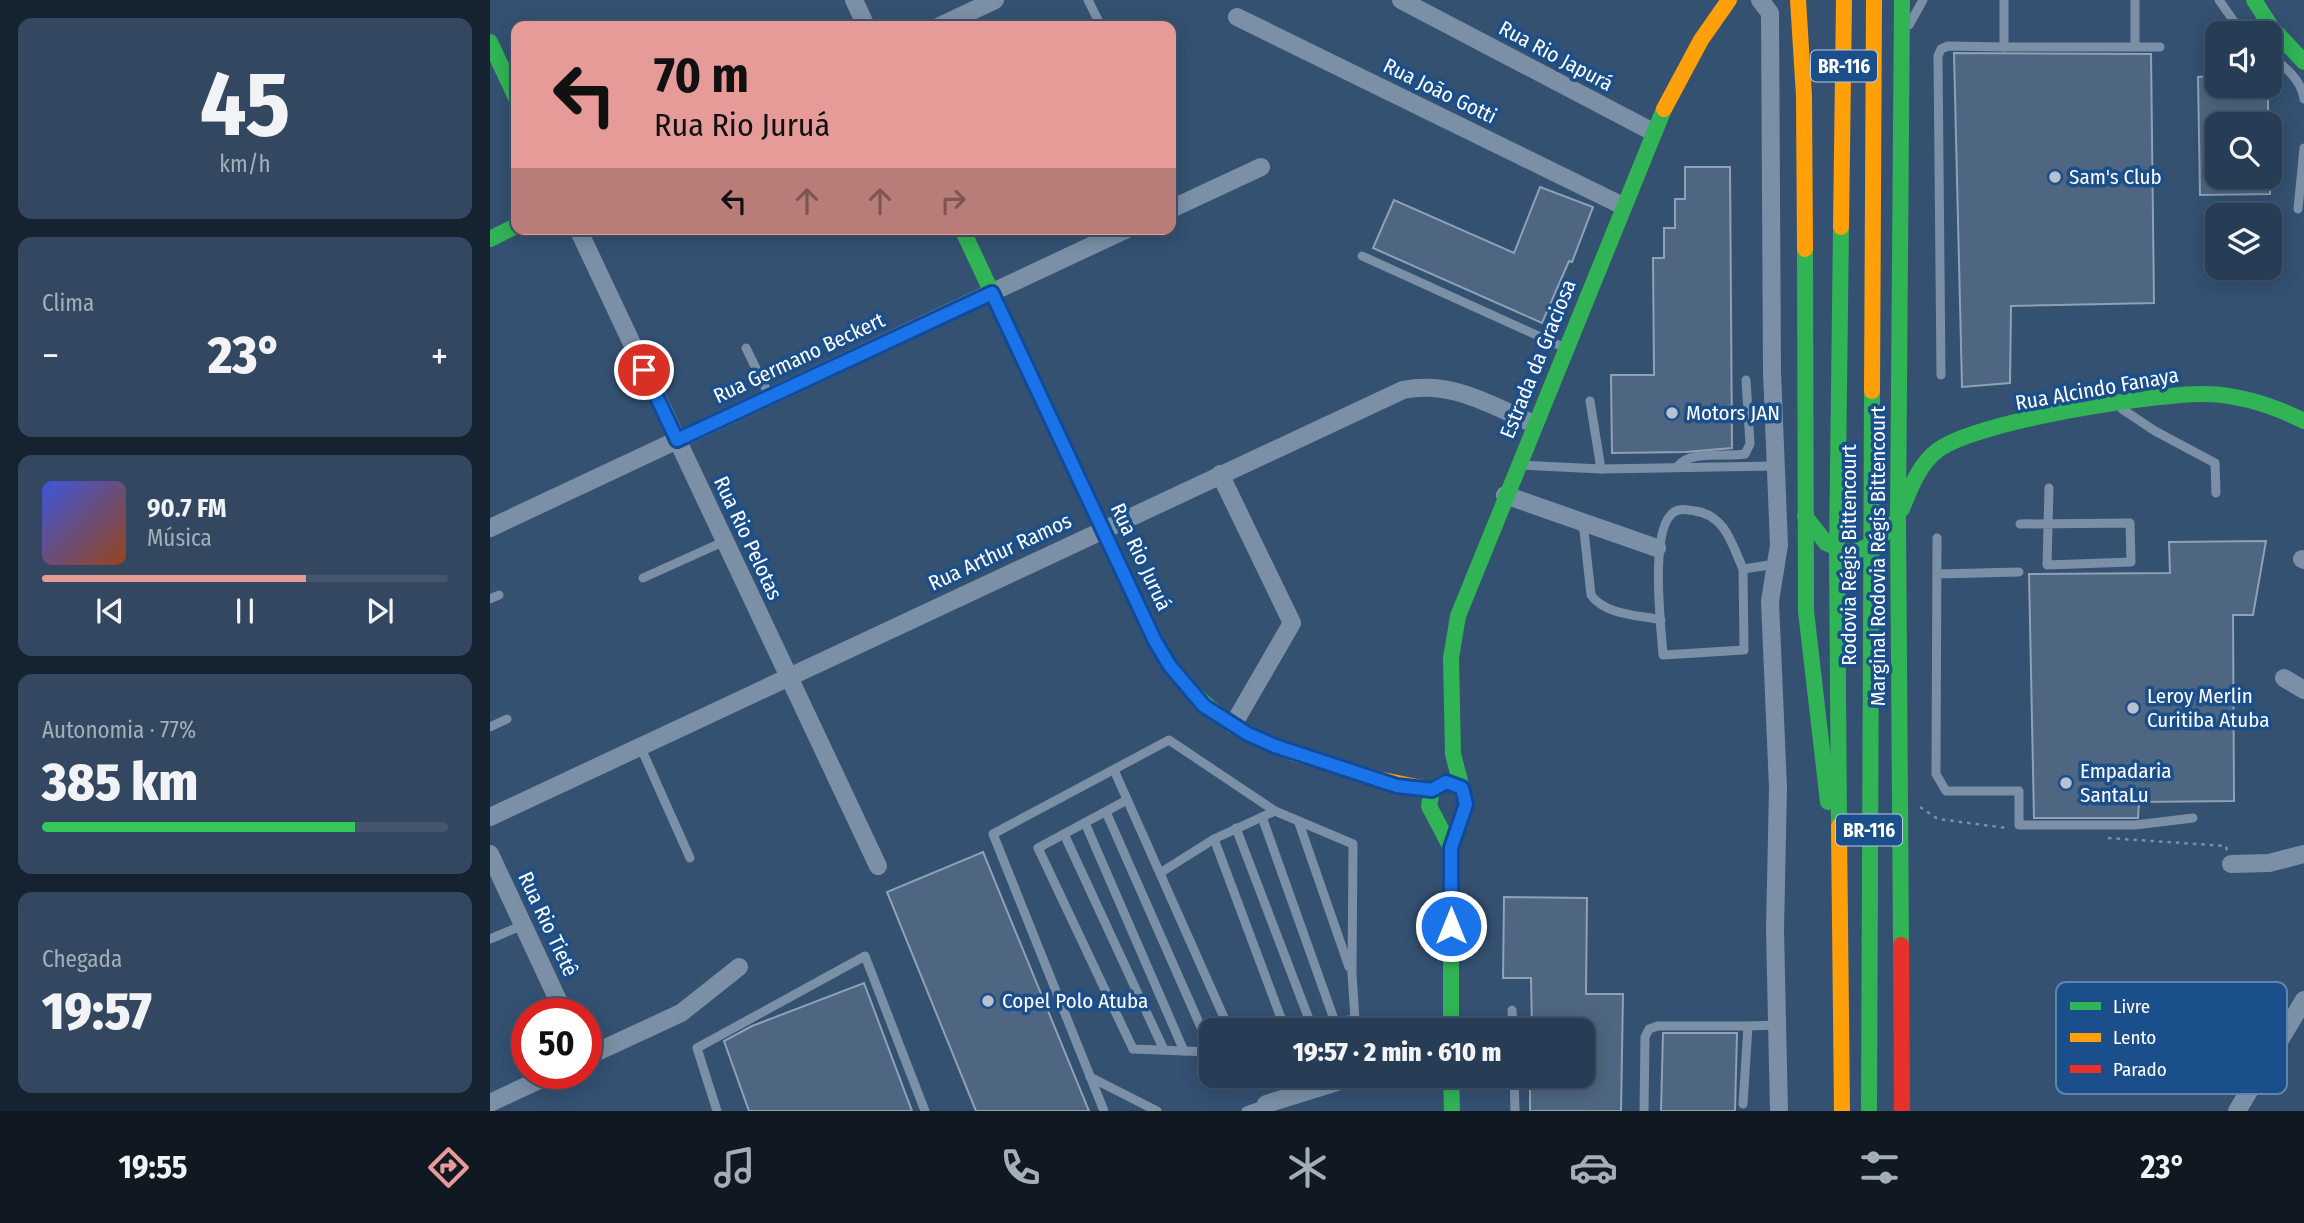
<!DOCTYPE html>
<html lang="pt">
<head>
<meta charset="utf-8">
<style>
  body { margin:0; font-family:"Fira Sans Condensed",sans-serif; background:#334860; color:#f1f3f6; height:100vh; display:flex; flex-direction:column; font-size:26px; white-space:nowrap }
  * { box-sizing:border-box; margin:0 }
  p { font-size:23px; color:#a4aeb9 }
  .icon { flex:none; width:38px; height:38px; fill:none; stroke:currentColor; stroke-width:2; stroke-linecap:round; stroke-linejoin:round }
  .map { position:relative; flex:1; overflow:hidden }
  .side { display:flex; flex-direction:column; gap:18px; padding:18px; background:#15222f; width:490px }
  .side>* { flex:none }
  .banner { position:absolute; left:21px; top:21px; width:665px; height:214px; border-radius:14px; box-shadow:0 4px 18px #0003,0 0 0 2px #43566c; background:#e69b98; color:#111; overflow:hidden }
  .fabs { position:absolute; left:1715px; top:21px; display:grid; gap:14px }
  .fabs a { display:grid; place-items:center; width:77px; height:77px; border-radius:14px; background:#273d56; box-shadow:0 4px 18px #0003,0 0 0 2px #43566c; font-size:35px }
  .speed { position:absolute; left:21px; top:998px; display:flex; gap:14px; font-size:35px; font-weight:700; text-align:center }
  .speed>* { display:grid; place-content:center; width:91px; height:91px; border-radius:50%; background:#273d56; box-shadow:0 4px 18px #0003,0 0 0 2px #43566c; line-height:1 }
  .speed .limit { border:10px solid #d22; background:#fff; color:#111 }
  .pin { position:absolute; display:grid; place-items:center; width:60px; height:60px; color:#fff; margin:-30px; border:4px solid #fff; border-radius:50%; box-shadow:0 2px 7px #0007 }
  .me { position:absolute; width:77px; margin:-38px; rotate:0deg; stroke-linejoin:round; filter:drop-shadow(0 0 5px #0008) }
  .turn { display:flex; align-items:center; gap:24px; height:147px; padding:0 28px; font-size:32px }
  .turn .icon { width:91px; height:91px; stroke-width:2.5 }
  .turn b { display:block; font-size:49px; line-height:60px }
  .lanes { display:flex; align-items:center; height:66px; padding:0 28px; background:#0003; justify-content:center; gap:35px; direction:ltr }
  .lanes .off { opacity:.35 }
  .big { font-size:52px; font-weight:800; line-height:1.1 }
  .side .card { flex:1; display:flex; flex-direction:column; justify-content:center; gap:10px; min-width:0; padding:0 24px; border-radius:14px; background:#334860 }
  .side .dial { align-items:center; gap:0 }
  .dial b { font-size:91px; line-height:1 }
  .song { display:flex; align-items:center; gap:21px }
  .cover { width:84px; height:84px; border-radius:10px; background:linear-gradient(135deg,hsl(230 70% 55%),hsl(20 70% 35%)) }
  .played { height:7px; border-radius:4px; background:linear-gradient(90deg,#e69b98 65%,#43566c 65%) }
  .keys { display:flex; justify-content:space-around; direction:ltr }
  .heat { display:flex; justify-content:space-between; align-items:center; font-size:38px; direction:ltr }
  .charge { height:10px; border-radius:5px; background:linear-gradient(90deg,#34c759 77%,#43566c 0) }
  .trip { position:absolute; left:709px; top:1018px; width:396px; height:70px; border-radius:14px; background:#273d56; box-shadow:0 4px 18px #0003,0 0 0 2px #43566c; font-weight:800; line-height:70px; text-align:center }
  .menu { display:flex; height:112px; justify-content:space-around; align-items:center; background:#101822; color:#a4aeb9 }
  .menu .icon { width:49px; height:49px }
  .menu .current { color:#e69b98 }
  .menu b { font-size:32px; color:#f1f3f6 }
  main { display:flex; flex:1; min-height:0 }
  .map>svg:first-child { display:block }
  .building { fill:#4e6681; stroke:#8fa1b5; stroke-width:2 }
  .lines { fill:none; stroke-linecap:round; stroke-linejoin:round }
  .path { stroke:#7b90a6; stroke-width:2.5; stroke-dasharray:3.5 5; stroke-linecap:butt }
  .lane { stroke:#7b90a6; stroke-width:9 }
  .street { stroke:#7b90a6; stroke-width:18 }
  .fast { stroke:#30b455; stroke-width:16 }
  .slow { stroke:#ff9f0a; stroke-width:16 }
  .jam { stroke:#e5322d; stroke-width:16 }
  .route-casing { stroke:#114b97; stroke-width:18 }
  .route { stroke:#1a73e8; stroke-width:12 }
  .poi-dot { fill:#b8c2ce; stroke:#1a4f8c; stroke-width:2.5 }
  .labels { text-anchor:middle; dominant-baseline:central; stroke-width:7; stroke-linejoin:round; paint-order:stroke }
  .shield { fill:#1a4f8c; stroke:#bacadc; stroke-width:2 }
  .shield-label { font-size:19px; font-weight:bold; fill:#fff }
  .street-label { font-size:21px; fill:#fff; stroke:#1a4f8c }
  .poi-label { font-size:21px; fill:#fff; stroke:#1a4f8c; text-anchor:start }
  .key { fill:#1a4f8c; stroke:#5f84ae; stroke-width:2 }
  .key-label { font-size:19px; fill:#fff }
</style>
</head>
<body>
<main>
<section class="side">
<div class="card dial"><b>45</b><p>km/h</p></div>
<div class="card"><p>Clima</p>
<div class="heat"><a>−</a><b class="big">23°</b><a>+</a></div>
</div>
<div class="card">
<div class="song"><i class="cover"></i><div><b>90.7 FM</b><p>Música</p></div></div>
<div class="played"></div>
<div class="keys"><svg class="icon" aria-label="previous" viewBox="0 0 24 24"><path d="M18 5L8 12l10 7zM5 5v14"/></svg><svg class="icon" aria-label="pause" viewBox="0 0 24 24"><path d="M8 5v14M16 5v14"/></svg><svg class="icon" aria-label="next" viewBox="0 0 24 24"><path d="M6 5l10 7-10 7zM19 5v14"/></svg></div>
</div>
<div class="card"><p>Autonomia · 77%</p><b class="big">385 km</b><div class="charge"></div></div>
<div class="card"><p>Chegada</p><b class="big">19:57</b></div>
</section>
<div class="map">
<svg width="1814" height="1111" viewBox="0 0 1814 1111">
  <rect width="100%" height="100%" fill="#345172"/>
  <!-- building -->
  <g class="building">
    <path d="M1464 53 1661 54 1664 303 1521 306 1520 383 1472 387Z"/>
    <path d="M1727 76V86H1778V124H1727V177H1780V194L1710 195 1708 77Z"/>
    <path d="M1195 167H1240L1242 448 1196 452 1122 453 1121 375H1164L1163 258H1174V228H1185V199H1195Z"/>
    <path d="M1050 187 1103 207 1082 262 1079 261 1052 323 883 248 904 200 1024 253Z"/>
    <path d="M1776 541 1763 615H1743L1744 801 1649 802 1648 818H1544L1539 574 1680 573 1679 542Z"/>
    <path d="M493 852 599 1111H486L397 892Z"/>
    <path d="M1014 897 1097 898 1096 994H1133L1131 1111H1040V1076H1092V1031L1042 1030 1041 978H1013Z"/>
    <path d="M374 983 422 1111H259L234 1041 262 1026Z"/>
    <path d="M1173 1033H1247L1245 1111H1171Z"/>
  </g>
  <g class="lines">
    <!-- path -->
    <g class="path">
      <path d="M1430 807 1448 819 1517 828"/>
      <path d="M1618 838 1736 846 1737 851"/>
    </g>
    <!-- lane -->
    <g class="lane">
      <path d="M598 0 611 26"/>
      <path d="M1729 0 1752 33"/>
      <path d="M1419 25 1433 0"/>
      <path d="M1514 47H1645V0"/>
      <path d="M1645 47H1670"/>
      <path d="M1780 55C1794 66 1812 80 1814 99"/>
      <path d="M1808 209 1814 148"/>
      <path d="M872 256 1075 348"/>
      <path d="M256 348 280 397"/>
      <path d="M1451 375 1448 56 1451 49 1458 46 1514 47V0"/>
      <path d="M1100 401 1111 469"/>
      <path d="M1632 409 1665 431 1725 463 1726 493"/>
      <path d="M1031 465 1111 469 1285 466"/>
      <path d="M1188 466C1200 450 1236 457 1255 454L1260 444 1256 380"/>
      <path d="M1093 522 1101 595C1115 615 1149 615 1171 620"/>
      <path d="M1530 524 1640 523 1641 562 1557 565 1559 488"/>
      <path d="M1447 538 1446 774 1456 791H1529V825H1645L1703 818"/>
      <path d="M1253 569C1242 544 1235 515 1205 511 1197 510 1191 508 1184 512 1159 528 1171 626 1173 655L1254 650 1253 569 1286 564"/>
      <path d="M1448 574 1529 572"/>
      <path d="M153 578 235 541"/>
      <path d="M0 599 9 595"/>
      <path d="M0 727 17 719"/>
      <path d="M150 746 200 858"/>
      <path d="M624 770 740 1031"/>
      <path d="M637 800 548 848 643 1049 721 1052"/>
      <path d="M616 812 721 1050"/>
      <path d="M772 817 845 1022"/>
      <path d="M595 823 694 1051"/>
      <path d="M809 823 859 967"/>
      <path d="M746 828 822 1027"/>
      <path d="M574 834 674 1050"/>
      <path d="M724 839 791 1018 808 1029 865 1019 862 974 863 844 785 811"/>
      <path d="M0 939 33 925"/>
      <path d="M1022 1010 1023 1031"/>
      <path d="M813 1076 833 1084"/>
      <path d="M1024 1076 1025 1111"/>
      <path d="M600 1077 667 1111"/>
      <path d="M1253 1104 1258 1026 1288 1025"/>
      <path d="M227 1111 207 1048 375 956 435 1111"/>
      <path d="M614 1111 503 834 679 740 785 811 724 839 670 873"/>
      <path d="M756 1111 776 1104"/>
      <path d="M1154 1111 1155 1037 1159 1029 1168 1026H1258"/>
    </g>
    <!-- street -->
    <g class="street">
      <path d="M364 0 376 26"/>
      <path d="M911 0 1163 132"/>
      <path d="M1270 0 1280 13 1282 372 1289 545 1280 601 1288 788 1285 930 1289 1111"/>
      <path d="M747 17 1133 206"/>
      <path d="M450 26 505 0"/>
      <path d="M681 209 771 167"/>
      <path d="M88 229 388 866"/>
      <path d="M730 474 802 623 743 725"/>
      <path d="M1015 495 1167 548"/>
      <path d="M0 528 637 229"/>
      <path d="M1812 559 1814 560"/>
      <path d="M1794 678 1814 690"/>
      <path d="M0 817 913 390C961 380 1001 405 1044 424"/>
      <path d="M0 854 74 1013"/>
      <path d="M1741 864 1779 863 1814 854"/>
      <path d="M96 1057 191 1013 249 967"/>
      <path d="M0 1103 64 1073"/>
      <path d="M776 1104 867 1076"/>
      <path d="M1747 1111 1814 1000"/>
    </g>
    <!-- fast -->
    <g class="fast">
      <path d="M1764 0 1782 28 1814 62"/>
      <path d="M0 42 26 98"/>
      <path d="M472 229 670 650C705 704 742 730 803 753"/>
      <path d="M0 239 26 226"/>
      <path d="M1315 249 1316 611 1338 802"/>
      <path d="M1412 509C1420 489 1429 464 1448 450 1488 421 1665 393 1717 394 1751 395 1784 406 1814 421"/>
      <path d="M1315 516 1336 543 1360 553 1384 544 1408 519"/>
      <path d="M954 782 942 790 939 806 961 848"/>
      <path d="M1349 826 1347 551 1351 227"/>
      <path d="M1411 945 1408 519 1412 0"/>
      <path d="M961 1031V848L976 804 963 754 961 658 968 616 1174 109"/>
      <path d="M961 1076 962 1111"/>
      <path d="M1379 1111 1382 391"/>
    </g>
    <!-- slow -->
    <g class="slow">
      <path d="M1308 0 1314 96 1315 249"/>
      <path d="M1174 109 1211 40 1239 0"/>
      <path d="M1351 227 1354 0"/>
      <path d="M1382 391 1384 0"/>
      <path d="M803 753 888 779 942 790"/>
      <path d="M1349 826 1352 1111"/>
    </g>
    <!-- jam -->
    <path class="jam" d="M1411 945 1412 1111"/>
  </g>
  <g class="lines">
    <defs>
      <path id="route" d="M154 370 187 440 502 293 665 641 680 666 714 706 758 734 785 746 907 786 942 790 956 782 972 788 976 804 961 848V926"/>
    </defs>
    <!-- route casing -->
    <use href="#route" class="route-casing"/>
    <!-- route -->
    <use href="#route" class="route"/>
  </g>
  <!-- markers -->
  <g class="poi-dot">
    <circle cx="1565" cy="177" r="7"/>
    <circle cx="1182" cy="413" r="7"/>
    <circle cx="1643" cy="708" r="7"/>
    <circle cx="1576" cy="783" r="7"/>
    <circle cx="498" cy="1001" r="7"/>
  </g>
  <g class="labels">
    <!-- shield labels -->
    <g class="shield">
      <rect x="1321" y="50.5" width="66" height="31" rx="5"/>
      <rect x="1346" y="814.5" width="66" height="31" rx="5"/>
    </g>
    <g class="shield-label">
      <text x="1354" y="66">BR-116</text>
      <text x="1379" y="830">BR-116</text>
    </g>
    <!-- street labels -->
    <g class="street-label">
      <text transform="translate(1066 56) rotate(28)">Rua Rio Japurá</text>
      <text transform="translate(950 91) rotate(26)">Rua João Gotti</text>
      <text transform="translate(309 358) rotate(-25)">Rua Germano Beckert</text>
      <text transform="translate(1048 359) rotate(-68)">Estrada da Graciosa</text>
      <text transform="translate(1607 389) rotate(-10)">Rua Alcindo Fanaya</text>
      <text transform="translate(258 538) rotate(65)">Rua Rio Pelotas</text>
      <text transform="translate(510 552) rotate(-25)">Rua Arthur Ramos</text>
      <text transform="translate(1359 555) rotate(-90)">Rodovia Régis Bittencourt</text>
      <text transform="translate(1388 556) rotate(-90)">Marginal Rodovia Régis Bittencourt</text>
      <text transform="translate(651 557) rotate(65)">Rua Rio Juruá</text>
      <text transform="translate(58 924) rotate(65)">Rua Rio Tietê</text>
    </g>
    <!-- poi labels -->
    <g class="poi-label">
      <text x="1579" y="177">Sam's Club</text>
      <text x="1196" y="413">Motors JAN</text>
      <text x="1657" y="696">Leroy Merlin<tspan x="1657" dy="24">Curitiba Atuba</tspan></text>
      <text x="1590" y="771">Empadaria<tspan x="1590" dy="24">SantaLu</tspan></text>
      <text x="512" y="1001">Copel Polo Atuba</text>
    </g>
  </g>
  <!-- legend -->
  <rect x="1566" y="982" width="231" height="112" rx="10" class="key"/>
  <rect x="1580" y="1002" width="31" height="8" fill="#30b455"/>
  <rect x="1580" y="1033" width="31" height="9" fill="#ff9f0a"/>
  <rect x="1580" y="1065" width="31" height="8" fill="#e5322d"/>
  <g class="key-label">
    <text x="1623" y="1013">Livre</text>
    <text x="1623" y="1044">Lento</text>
    <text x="1623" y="1076">Parado</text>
  </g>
</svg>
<div class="fabs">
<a><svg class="icon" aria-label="sound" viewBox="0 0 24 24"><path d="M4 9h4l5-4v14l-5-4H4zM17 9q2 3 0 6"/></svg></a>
<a><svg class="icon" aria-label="search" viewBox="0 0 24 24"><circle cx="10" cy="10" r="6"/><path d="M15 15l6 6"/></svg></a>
<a><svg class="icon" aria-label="layers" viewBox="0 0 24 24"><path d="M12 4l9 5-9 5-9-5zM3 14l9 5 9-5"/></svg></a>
</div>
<div class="speed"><div class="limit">50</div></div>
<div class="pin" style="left:154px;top:370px;background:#d93025"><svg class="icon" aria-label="arrive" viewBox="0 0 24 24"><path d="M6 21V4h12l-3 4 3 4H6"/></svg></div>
<svg class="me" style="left:961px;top:926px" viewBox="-20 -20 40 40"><circle r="17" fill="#1a73e8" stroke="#fff" stroke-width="3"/><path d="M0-11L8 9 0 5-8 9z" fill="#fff"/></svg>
<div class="trip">19:57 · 2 min · 610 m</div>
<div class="banner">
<div class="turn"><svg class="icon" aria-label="left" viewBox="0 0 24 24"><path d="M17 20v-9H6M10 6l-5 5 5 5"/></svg><div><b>70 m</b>Rua Rio Juruá</div></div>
<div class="lanes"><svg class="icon" aria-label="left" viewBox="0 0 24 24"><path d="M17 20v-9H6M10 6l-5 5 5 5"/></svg><svg class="icon off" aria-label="ahead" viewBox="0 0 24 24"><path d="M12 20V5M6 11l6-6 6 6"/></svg><svg class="icon off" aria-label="ahead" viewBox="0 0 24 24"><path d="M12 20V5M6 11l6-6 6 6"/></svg><svg class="icon off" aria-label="right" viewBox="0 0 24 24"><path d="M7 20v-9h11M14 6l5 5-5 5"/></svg></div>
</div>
</div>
</main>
<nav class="menu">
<b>19:55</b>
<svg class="icon current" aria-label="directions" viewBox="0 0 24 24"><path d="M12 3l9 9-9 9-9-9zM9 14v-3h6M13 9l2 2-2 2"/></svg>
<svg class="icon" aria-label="music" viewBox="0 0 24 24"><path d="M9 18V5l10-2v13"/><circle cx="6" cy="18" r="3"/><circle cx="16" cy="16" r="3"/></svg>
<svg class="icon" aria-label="phone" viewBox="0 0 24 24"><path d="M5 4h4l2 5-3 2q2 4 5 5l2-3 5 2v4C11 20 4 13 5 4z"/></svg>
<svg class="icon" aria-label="climate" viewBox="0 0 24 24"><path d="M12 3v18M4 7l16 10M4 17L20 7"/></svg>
<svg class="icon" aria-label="car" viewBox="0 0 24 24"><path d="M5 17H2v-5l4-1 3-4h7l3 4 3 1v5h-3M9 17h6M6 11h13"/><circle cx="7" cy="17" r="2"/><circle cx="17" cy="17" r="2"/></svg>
<svg class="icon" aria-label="filters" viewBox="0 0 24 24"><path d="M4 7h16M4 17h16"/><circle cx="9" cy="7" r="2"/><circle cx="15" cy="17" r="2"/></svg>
<b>23°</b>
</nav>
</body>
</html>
